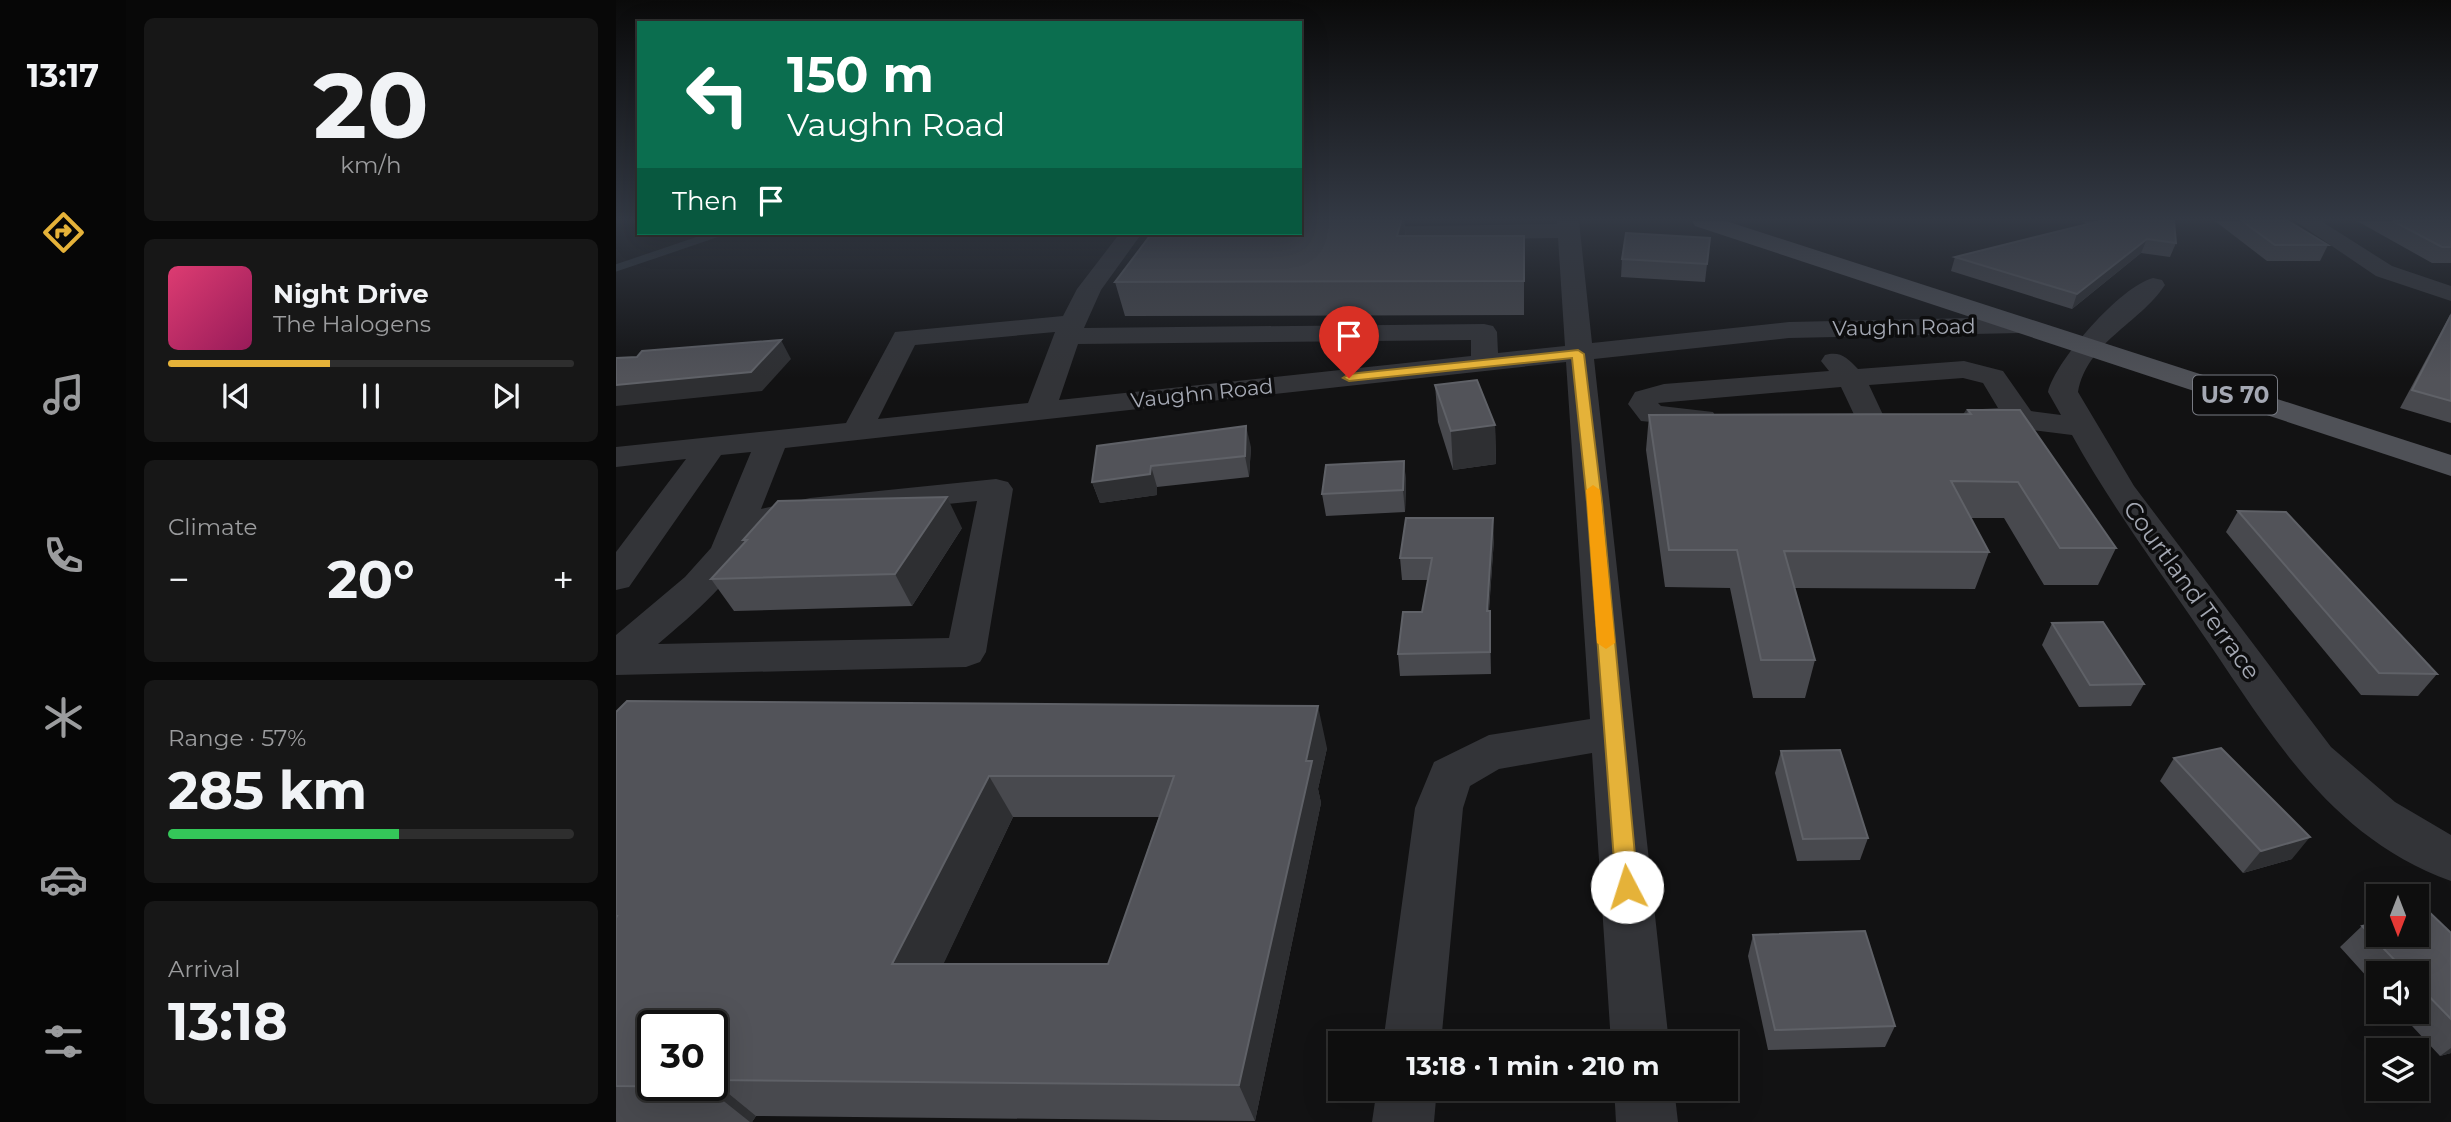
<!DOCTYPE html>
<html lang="en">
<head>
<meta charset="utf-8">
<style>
  body { margin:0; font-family:Montserrat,sans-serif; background:#171717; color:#f1f3f6; height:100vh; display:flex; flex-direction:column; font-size:26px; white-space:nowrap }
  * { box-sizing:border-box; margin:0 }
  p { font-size:23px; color:#9b9c9e }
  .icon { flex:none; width:38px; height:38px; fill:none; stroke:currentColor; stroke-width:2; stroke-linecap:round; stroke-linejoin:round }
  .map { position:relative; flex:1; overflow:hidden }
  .drawer { display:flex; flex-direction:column; gap:18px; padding:18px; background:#080808; width:490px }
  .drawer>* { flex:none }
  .hud { position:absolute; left:21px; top:21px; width:665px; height:214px; border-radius:0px; box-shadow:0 7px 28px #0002,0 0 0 2px #2e2e2e; background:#0b6e4f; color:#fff; overflow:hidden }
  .needle { width:46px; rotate:180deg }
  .tools { position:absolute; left:1750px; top:884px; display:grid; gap:14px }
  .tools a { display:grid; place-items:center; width:63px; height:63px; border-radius:0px; background:#0e0e0e; box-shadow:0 7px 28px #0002,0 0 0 2px #2e2e2e; font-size:35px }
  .speed { position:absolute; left:21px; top:1010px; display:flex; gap:14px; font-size:35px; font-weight:700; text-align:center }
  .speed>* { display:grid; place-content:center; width:91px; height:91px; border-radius:50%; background:#0e0e0e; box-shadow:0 7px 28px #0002,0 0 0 2px #2e2e2e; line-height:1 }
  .speed .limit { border:4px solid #111; border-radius:10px; background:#fff; color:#111 }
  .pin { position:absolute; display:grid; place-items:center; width:60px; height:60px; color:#fff; margin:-72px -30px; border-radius:50% 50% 50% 0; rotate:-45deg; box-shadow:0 0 7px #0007 }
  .pin .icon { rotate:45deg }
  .me { position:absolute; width:77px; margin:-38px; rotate:355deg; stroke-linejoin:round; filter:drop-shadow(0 0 5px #0008) }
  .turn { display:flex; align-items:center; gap:24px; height:147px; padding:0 35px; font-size:32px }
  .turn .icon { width:91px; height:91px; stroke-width:2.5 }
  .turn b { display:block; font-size:49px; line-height:60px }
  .then { display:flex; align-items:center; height:66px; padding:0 35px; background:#0003; gap:14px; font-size:26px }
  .big { font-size:52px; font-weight:700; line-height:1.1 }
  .drawer .card { flex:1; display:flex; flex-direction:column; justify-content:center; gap:10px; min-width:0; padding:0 24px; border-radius:10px; background:#171717 }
  .drawer .dial { align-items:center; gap:0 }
  .dial b { font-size:91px; line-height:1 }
  .song { display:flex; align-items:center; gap:21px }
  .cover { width:84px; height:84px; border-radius:10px; background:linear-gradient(135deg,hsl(340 70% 55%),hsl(330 70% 35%)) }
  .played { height:7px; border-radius:4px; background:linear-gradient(90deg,#e5b239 40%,#2e2e2e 40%) }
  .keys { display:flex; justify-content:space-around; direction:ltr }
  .heat { display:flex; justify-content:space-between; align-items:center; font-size:38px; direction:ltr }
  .charge { height:10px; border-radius:5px; background:linear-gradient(90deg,#34c759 57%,#2e2e2e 0) }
  .trip { position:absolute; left:712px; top:1031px; width:410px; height:70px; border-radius:0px; background:#0e0e0e; box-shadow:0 7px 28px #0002,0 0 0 2px #2e2e2e; font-weight:700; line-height:70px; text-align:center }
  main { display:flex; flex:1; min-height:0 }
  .menu { display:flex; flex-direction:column; width:126px; justify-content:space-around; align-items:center; background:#060606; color:#9b9c9e }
  .menu .icon { width:49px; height:49px }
  .menu .on { color:#e5b239 }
  .menu b { font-size:32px; color:#f1f3f6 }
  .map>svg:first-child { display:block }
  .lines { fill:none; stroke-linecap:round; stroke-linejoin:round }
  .stream { stroke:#2b3238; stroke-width:7 }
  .minor { fill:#333438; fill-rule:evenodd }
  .major { fill:#4f5157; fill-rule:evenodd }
  .wall { fill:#48494e; fill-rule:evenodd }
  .shaded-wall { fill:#2e2f32 }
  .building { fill:#525359; stroke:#5f6167; stroke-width:2; fill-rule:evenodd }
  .route { fill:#e5b239; stroke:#957425; stroke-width:2 }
  .slow { fill:#f59e0b }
  .labels { text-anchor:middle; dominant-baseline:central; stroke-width:7; stroke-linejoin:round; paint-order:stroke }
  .far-street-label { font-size:21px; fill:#a4a8b3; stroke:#0d0d0e }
  .shield { fill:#0d0d0e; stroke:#777a82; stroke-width:2 }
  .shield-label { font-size:23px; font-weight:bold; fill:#a4a8b3 }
  .street-label { font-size:24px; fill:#a4a8b3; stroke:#0d0d0e }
</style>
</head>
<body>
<main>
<nav class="menu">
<b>13:17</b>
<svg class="icon on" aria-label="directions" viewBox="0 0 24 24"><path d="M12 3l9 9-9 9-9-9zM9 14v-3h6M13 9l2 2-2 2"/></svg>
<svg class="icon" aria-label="music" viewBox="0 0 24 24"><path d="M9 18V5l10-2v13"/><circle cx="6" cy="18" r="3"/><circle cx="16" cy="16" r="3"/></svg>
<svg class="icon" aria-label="phone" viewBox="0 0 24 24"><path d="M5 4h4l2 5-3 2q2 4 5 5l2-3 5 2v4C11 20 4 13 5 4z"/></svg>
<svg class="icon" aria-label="climate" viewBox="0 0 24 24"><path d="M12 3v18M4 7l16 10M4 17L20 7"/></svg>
<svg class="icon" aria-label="car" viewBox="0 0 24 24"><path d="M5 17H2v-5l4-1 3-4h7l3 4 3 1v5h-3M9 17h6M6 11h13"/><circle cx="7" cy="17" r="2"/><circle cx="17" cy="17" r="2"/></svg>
<svg class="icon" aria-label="filters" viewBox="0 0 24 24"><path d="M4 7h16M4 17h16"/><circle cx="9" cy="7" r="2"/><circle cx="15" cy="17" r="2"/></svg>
</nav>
<section class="drawer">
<div class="card dial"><b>20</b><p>km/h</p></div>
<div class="card">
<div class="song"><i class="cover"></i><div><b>Night Drive</b><p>The Halogens</p></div></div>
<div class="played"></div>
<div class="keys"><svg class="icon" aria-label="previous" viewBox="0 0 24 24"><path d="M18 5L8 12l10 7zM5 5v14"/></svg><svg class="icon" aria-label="pause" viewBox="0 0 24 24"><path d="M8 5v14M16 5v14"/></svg><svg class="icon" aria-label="next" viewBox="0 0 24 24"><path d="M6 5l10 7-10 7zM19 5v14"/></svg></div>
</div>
<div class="card"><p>Climate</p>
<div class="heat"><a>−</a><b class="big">20°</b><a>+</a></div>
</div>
<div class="card"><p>Range · 57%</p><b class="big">285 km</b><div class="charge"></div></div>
<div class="card"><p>Arrival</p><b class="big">13:18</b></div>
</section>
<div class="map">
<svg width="1835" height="1122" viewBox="0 0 1835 1122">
  <rect width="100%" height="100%" fill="#121213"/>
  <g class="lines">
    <!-- stream -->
    <path class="stream" d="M0 268 103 233"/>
    <!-- minor -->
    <g class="minor">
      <path d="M941 221H963L976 343 1173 322 1403 317 1412 319 1416 325 1412 331 1403 333 1173 338 978 359 1053 1043H995L976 753 883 769 854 786 847 808 825 1043H767L799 808 818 762 873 735 974 719 950 362 169 448 145 509 194 498 380 479 392 482 397 489 370 652 364 662 350 667 0 675V635L69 577 95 548 135 452 105 455 13 587 0 590V552L70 459 0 467V447L230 423 279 332 447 316 461 289 504 233H526L485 290 468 328 868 324 877 326 881 332 882 353 949 346 942 238 740 241 729 234 740 227 941 224ZM439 332 412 403 262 419 299 345ZM855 340V356L443 400 462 344ZM361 501 333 638 42 644C78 613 123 578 138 531L194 518Z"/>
      <path d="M1679 221H1705L1776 266 1835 286V301L1760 276Z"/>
      <path d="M1537 278 1546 280 1549 285C1523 324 1471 342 1462 392L1518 486 1715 747 1779 802 1835 835V881C1710 836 1652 728 1581 626 1538 563 1493 502 1456 435L1350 422 1346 416 1350 410 1382 408 1367 383 1347 378 1253 385 1268 417 1264 423 1253 426 1242 423 1225 387 1042 403 1045 406 1097 412 1101 418 1097 424 1086 427 1025 421 1012 404 1019 392 1048 384 1213 371 1205 361 1209 355C1225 351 1231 358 1242 369L1348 361 1387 371 1415 411 1445 415 1432 392C1440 360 1505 286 1537 278Z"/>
      <path d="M761 1088H821L818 1122H756Z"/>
      <path d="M998 1088H1058L1062 1122H1000Z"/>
    </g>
    <!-- major -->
    <path class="major" d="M1076 221H1110L1835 455V476L1079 226Z"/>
  </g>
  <!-- wall -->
  <g class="wall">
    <path d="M684 221H788L790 236H908V315L509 316 499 282Z"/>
    <path d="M1467 221H1558L1560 243 1554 257 1525 253 1456 309 1335 271 1339 257 1470 224Z"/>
    <path d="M1599 221H1672L1712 245 1704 261H1651Z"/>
    <path d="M1741 221H1834L1835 222V263H1816Z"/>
    <path d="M1094 238 1089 282 1005 277 1006 259Z"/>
    <path d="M1835 313V423L1784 408Z"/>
    <path d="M819 385 879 425 880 464 837 470 822 422Z"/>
    <path d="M1352 410 1500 548 1482 585H1428L1388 518H1354L1373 552 1359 589 1178 588 1199 660 1189 698H1137L1114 588 1049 587 1030 450 1033 415 1351 414Z"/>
    <path d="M481 446 635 447 633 477 541 487V495L484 503 476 482Z"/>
    <path d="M788 461 790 482 789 512 710 516 706 494Z"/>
    <path d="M1622 511 1821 674 1802 696 1745 695 1610 532Z"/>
    <path d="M346 528 296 606 118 611 95 579 129 542 127 540Z"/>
    <path d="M878 539 873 611 875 633V674L784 676 782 654 806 612 812 580H786L784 558Z"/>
    <path d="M1436 623 1528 684 1515 706 1463 707 1426 645Z"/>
    <path d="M0 712 711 748 702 789 705 803 639 1121 140 1116 136 1122H0ZM397 817H543L492 964H327ZM96 1026V1085H37Z"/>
    <path d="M1165 751 1252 838 1244 860 1181 861 1159 773Z"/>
    <path d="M1558 758 1676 859 1627 873 1544 781Z"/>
    <path d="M1746 926 1835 933V1053L1824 1056 1783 1012H1801V973H1762V989L1724 947Z"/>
    <path d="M1137 935 1279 1026 1269 1047 1152 1050 1132 956Z"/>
  </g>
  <!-- shaded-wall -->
  <g class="shaded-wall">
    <path d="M785 221H788L790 242 781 236Z"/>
    <path d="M1531 239 1525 253 1456 309 1461 294Z"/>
    <path d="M165 340 175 359 146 391 0 406V385Z"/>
    <path d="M879 425 880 464 837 470 835 431Z"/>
    <path d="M630 426 635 447 633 477 629 456Z"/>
    <path d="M788 461 790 482 789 512 787 490Z"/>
    <path d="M535 466 541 487V495L484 503 476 482Z"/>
    <path d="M331 497 346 528 296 606 279 574Z"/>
    <path d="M877 518 878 539 871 633V611Z"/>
    <path d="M874 611 875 633V674L874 652Z"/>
    <path d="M702 706 711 748 702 789 705 803 639 1121 623 1085 690 761Z"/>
    <path d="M373 776 397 817 309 1003 276 964Z"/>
    <path d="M1694 837 1676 859 1627 873 1645 851Z"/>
    <path d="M1835 1048V1053L1824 1056Z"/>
    <path d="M96 1080 140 1116 136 1122H134L90 1087 91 1085H96Z"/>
  </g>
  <!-- building -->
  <g class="building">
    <path d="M684 221H785L781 236H908V281L499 282 536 233H684Z"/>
    <path d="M1484 221H1558L1560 243 1531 239 1461 294 1339 257Z"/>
    <path d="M1626 221H1672L1712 245H1659Z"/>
    <path d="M1777 221H1834L1835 222V247H1826Z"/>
    <path d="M1010 233 1094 238 1091 264 1006 259Z"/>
    <path d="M1835 315V401L1796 390Z"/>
    <path d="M165 340 135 372 0 385V358L21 357 26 351Z"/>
    <path d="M861 380 879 425 835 431 819 385Z"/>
    <path d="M1352 410H1404L1500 548H1444L1402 482 1335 481 1373 552 1168 551 1199 660H1145L1121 550H1053L1033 415 1355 414Z"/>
    <path d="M630 426 629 456 535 466 534 474 476 482 481 446Z"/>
    <path d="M788 461 787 490 706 494 710 465Z"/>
    <path d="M331 497 279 574 95 579 131 540H127L162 501Z"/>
    <path d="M1622 511 1670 512 1821 674 1763 673Z"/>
    <path d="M790 518H877L871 611H874V652L782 654 787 612H806L816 558H784Z"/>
    <path d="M1487 622 1528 684 1474 685 1436 623Z"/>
    <path d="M11 701 702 706 690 761H696L623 1085 96 1080V1026H37V1085H91L90 1087 0 1086V918L1 916H0V712ZM373 776H558L492 964H276Z"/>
    <path d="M1605 748 1694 837 1645 851 1558 758Z"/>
    <path d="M1224 750 1252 838 1187 839 1165 751Z"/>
    <path d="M1810 909 1835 933V1019L1801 984V973H1791L1746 926 1762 922V934H1801V912Z"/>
    <path d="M1249 931 1279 1026 1159 1030 1137 935Z"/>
  </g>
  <!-- sky -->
  <linearGradient id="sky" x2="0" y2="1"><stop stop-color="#0a0a0a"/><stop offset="0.58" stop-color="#333944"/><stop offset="1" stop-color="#333944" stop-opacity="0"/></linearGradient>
  <rect width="1835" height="378" fill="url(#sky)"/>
  <!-- route -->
  <path class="route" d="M962 350 968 354 986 502 1022 887 1019 894 1011 897 1003 894 1000 887 971 502 956 358 733 381 727 378 733 374Z"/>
  <!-- slow -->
  <path class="slow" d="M977 485 984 490 999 643 990 649 981 643 970 490Z"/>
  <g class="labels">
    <!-- far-street labels -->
    <g class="far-street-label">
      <text transform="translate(1288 327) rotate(-1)">Vaughn Road</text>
      <text transform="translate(586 393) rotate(-6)">Vaughn Road</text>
    </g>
    <!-- shield labels -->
    <rect class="shield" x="1577" y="375.5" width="84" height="39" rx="5"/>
    <g class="shield-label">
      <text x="1619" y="395">US 70</text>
    </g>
    <!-- street labels -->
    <g class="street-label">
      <text transform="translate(1576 590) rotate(54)">Courtland Terrace</text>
    </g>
  </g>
</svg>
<div class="tools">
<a><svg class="needle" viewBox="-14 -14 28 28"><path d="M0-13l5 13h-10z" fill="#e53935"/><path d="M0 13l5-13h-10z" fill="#9b9c9e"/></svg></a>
<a><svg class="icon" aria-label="sound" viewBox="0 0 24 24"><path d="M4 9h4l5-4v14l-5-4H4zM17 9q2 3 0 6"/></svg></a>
<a><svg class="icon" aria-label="layers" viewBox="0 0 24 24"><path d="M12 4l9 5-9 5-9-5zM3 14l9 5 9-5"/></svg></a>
</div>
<div class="speed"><div class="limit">30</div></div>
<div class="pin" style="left:733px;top:378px;background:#d93025"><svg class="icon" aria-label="arrive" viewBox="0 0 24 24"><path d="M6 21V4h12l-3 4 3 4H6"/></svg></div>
<svg class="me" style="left:1011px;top:887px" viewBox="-20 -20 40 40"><circle r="19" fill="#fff"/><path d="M0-13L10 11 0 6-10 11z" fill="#e5b239"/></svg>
<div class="trip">13:18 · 1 min · 210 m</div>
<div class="hud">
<div class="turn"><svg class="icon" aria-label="left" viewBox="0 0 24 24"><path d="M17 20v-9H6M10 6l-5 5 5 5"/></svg><div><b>150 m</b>Vaughn Road</div></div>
<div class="then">Then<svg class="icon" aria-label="arrive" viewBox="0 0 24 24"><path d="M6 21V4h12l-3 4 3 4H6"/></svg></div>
</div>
</div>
</main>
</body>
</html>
